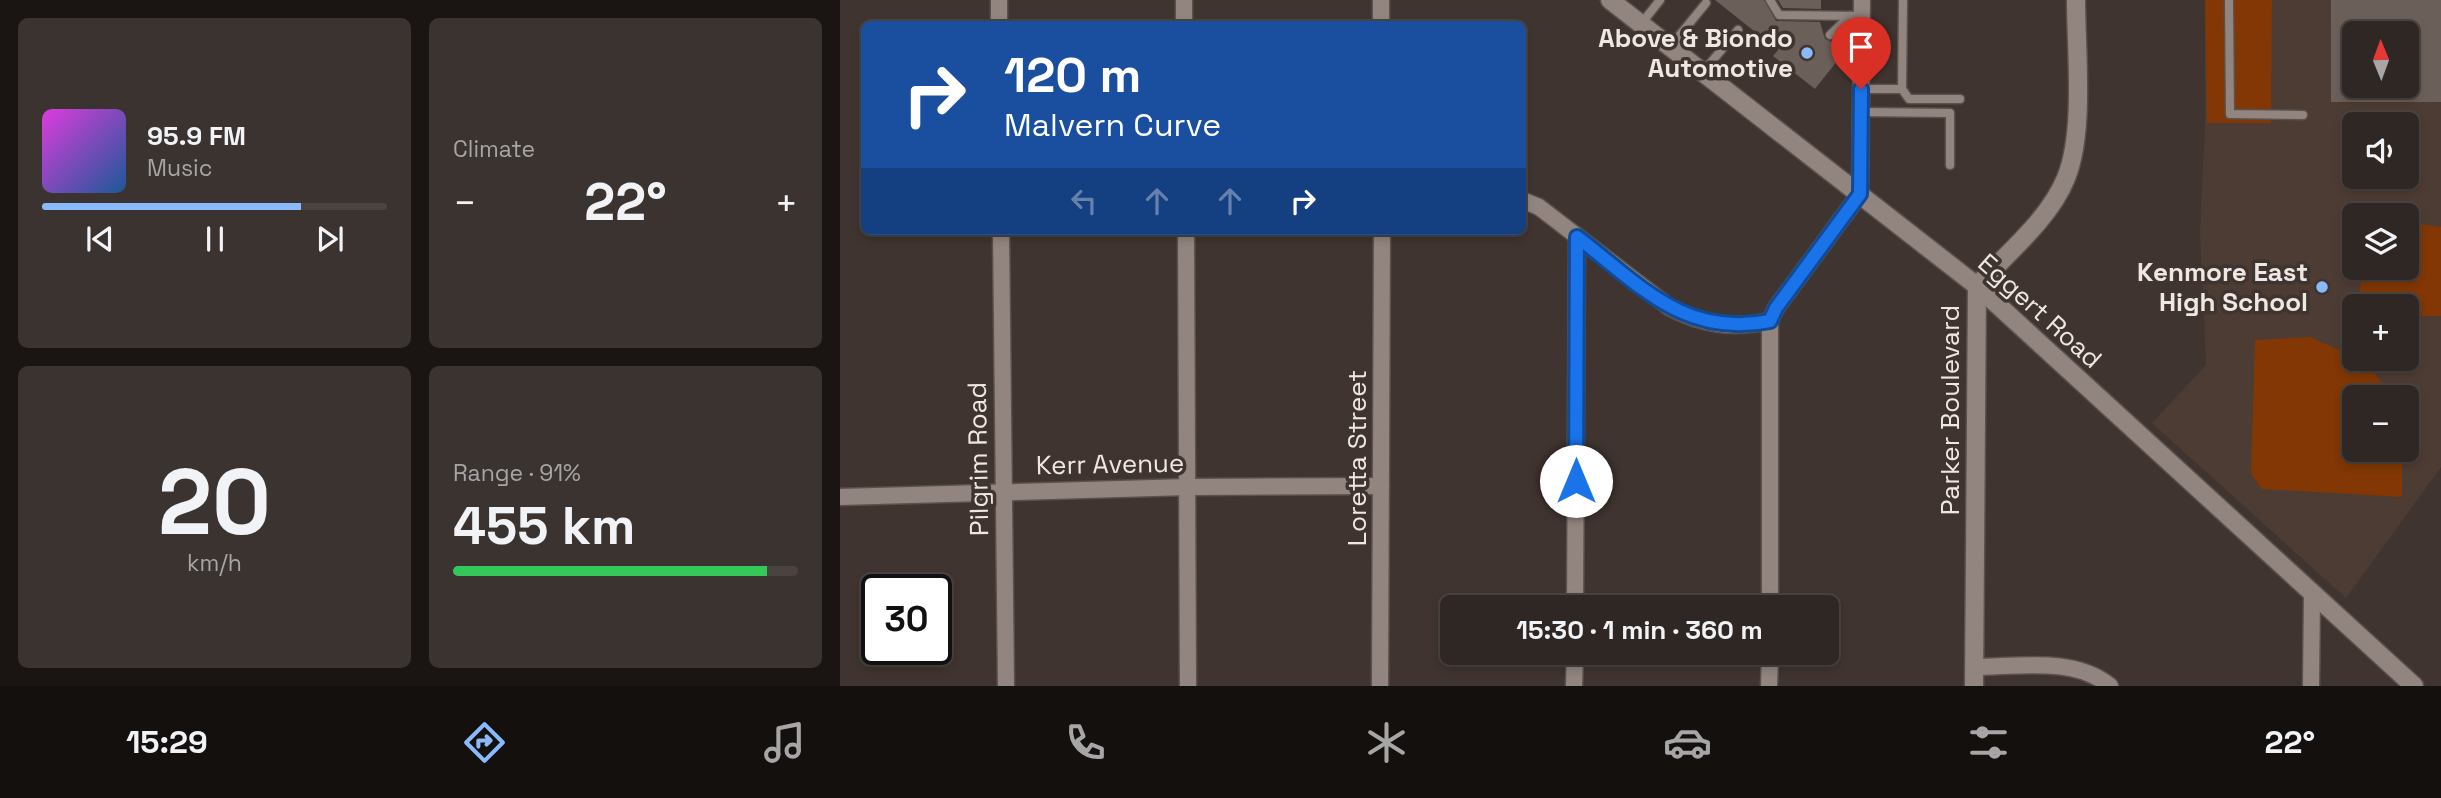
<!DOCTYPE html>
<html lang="en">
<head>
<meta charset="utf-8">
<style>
  body { margin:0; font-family:"Space Grotesk",sans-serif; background:#3b3330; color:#f1f3f6; height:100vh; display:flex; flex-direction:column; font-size:26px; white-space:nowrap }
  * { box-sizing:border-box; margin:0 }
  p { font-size:23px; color:#a7a5a6 }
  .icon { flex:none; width:38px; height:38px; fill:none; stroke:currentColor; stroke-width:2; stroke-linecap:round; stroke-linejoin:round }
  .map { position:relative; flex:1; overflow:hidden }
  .side { display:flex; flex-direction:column; gap:18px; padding:18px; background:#1a1513; width:840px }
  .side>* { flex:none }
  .hud { position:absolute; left:21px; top:21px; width:665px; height:214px; border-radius:10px; box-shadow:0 4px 10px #0003,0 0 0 2px #4a4441; background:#1a4fa0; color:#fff; overflow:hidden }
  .needle { width:46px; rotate:359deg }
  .fabs { position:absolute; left:1502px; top:21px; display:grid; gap:14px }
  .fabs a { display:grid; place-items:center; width:77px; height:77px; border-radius:10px; background:#2f2723; box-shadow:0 4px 10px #0003,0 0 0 2px #4a4441; font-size:35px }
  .speed { position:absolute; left:21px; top:574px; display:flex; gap:14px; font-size:35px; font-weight:700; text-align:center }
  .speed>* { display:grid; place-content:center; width:91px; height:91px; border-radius:50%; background:#2f2723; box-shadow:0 4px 10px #0003,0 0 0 2px #4a4441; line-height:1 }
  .speed .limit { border:4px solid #111; border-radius:10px; background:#fff; color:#111 }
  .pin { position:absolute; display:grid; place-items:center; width:60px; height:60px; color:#fff; margin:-72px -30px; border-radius:50% 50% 50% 0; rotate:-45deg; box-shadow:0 0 7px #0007 }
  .pin .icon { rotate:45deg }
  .me { position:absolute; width:77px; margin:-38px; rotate:0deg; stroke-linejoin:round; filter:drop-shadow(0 0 5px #0008) }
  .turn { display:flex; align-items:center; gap:24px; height:147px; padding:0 28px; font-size:32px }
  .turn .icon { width:91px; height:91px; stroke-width:2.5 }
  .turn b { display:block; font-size:49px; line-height:60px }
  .lanes { display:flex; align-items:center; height:66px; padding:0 28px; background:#0003; justify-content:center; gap:35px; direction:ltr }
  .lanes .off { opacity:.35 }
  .big { font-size:52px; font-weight:800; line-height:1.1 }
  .side .tile { flex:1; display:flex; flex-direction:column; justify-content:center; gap:10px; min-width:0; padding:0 24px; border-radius:10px; background:#3b3330 }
  .side .dial { align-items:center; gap:0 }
  .dial b { font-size:91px; line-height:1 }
  .song { display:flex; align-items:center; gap:21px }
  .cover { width:84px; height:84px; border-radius:10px; background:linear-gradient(135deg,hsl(300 70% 55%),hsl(210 70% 35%)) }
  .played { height:7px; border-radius:4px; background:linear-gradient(90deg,#8abafc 75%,#4a4441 75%) }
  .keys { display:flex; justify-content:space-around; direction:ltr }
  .heat { display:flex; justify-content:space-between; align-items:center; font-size:38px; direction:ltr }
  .charge { height:10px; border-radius:5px; background:linear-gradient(90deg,#34c759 91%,#4a4441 0) }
  .side .tiles { flex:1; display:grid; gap:18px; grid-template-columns:repeat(2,1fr) }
  .trip { position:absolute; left:600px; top:595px; width:399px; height:70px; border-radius:10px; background:#2f2723; box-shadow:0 4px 10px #0003,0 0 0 2px #4a4441; font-weight:800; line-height:70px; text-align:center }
  .tab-bar { display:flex; height:112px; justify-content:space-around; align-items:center; background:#13100e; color:#a7a5a6 }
  .tab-bar .icon { width:49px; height:49px }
  .tab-bar .active { color:#8abafc }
  .tab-bar b { font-size:32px; color:#f1f3f6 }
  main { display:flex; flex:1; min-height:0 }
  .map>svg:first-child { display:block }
  .built { fill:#4d3c34; fill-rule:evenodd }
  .green { fill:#823704 }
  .building { fill:#6b5f59; fill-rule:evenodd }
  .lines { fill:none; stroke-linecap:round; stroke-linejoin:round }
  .lane-casing { stroke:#5a514c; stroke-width:11 }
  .street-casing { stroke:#5a514c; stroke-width:19 }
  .secondary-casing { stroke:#5a514c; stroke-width:21 }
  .lane { stroke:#92857f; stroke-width:8 }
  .street { stroke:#92857f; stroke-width:16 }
  .secondary { stroke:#92857f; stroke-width:18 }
  .route-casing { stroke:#114b97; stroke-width:18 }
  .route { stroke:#1a73e8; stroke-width:12 }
  .poi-dot { fill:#8abafc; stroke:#3f342f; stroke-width:2.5 }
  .labels { text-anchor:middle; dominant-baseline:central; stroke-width:7; stroke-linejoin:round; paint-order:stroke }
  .poi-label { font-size:26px; font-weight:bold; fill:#eee7e3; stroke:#3f342f; text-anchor:end }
  .street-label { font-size:26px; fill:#eee7e3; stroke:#3f342f }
</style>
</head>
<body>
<main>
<section class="side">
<div class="tiles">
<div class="tile">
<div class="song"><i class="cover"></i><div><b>95.9 FM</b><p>Music</p></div></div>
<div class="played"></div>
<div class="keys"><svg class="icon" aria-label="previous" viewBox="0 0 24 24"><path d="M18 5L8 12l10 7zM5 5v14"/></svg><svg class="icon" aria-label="pause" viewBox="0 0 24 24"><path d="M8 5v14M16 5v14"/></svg><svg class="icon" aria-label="next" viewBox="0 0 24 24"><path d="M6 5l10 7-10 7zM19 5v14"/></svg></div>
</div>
<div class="tile"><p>Climate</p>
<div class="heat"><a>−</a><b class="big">22°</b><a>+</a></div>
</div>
<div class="tile dial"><b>20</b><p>km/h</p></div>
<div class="tile"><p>Range · 91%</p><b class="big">455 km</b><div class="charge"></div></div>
</div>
</section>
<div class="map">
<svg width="1601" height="686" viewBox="0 0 1601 686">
  <rect width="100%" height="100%" fill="#3f342f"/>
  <!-- built -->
  <path class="built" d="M1365 0H1601V467L1506 598 1312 423 1366 365 1360 232 1365 124ZM1514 33H1566V86H1514ZM1514 124H1566V177H1514ZM1514 215H1566V268H1514ZM1514 306H1566V359H1514ZM1514 397H1566V450H1514Z"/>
  <!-- green -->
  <g class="green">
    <path d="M1365 0H1432L1431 123H1367Z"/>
    <path d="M1580 224 1601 227V316H1566V306H1519L1522 268H1566V225Z"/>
    <path d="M1470 337 1526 362 1551 395 1514 397V450H1562V497L1422 489 1411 474 1415 340Z"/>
  </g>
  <!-- building -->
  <g class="building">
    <path d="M875 0H924L936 21 980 22 985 39 1000 45 995 51 1001 56 975 89 933 56 938 50Z"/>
    <path d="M938 0H981V9L943 8Z"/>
    <path d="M1491 0H1601V102H1491ZM1514 33H1566V86H1514Z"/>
  </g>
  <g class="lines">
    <defs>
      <g id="lane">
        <path d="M930 0 939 15 1022 16"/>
        <path d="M1389 0 1390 114 1463 115"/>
        <path d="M801 24 820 0"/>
        <path d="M990 35 1010 16"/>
        <path d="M830 47 866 3"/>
        <path d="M863 72 898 30"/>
        <path d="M1021 89H1062L1063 0"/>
        <path d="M1062 89 1069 99H1120"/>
        <path d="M1021 112 1110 113V165"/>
      </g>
      <g id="street">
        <path d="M159 0V24"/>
        <path d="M344 0V24"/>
        <path d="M541 0V24"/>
        <path d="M682 200 699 207 829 307C863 325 893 329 930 321"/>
        <path d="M161 231 166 686"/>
        <path d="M346 231 348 686"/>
        <path d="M0 497 348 487 541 486"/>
        <path d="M735 607 737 237"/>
        <path d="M930 607V321L936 308 1020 194 1022 0"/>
        <path d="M1134 667C1177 667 1234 656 1270 686"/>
        <path d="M540 686 542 231"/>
        <path d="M734 686 735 653"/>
        <path d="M929 686 930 653"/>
        <path d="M1471 686 1472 594"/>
      </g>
      <g id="secondary">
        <path d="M770 0 1137 286 1574 686"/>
        <path d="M1134 686 1137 286C1167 253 1209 220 1226 178 1245 132 1236 50 1236 0"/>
      </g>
    </defs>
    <!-- lane casing -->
    <use href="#lane" class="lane-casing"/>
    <!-- street casing -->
    <use href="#street" class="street-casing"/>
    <!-- secondary casing -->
    <use href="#secondary" class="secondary-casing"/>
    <!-- lane -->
    <use href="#lane" class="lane"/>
    <!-- street -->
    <use href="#street" class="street"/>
    <!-- secondary -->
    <use href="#secondary" class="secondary"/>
  </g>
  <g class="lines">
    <defs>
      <path id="route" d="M736 481 737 237C800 285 844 338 930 321L936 308 1020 194 1021 89"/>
    </defs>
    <!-- route casing -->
    <use href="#route" class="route-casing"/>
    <!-- route -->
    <use href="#route" class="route"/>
  </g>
  <!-- markers -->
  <g class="poi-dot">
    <circle cx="967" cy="53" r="7"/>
    <circle cx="1482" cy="287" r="7"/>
  </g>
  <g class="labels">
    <!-- poi labels -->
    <g class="poi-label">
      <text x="953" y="38">Above &amp; Biondo<tspan x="953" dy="30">Automotive</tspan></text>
      <text x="1468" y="272">Kenmore East<tspan x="1468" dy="30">High School</tspan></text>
    </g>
    <!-- street labels -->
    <g class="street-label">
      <text transform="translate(1200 311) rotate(42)">Eggert Road</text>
      <text transform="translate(1110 410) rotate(-90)">Parker Boulevard</text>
      <text transform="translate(517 458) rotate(-90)">Loretta Street</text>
      <text transform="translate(138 459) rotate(-91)">Pilgrim Road</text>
      <text transform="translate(270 464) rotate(-1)">Kerr Avenue</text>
    </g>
  </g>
</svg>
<div class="fabs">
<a><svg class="needle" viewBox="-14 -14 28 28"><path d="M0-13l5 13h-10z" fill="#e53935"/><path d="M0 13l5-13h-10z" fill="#a7a5a6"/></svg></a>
<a><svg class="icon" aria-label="sound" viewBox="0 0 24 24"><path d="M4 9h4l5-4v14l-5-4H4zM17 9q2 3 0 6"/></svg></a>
<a><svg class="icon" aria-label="layers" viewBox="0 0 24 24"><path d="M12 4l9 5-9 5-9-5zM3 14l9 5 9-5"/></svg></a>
<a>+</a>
<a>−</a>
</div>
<div class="speed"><div class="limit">30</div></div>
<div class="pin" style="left:1021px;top:89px;background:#d93025"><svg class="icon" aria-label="arrive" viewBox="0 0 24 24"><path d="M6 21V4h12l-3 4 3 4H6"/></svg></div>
<svg class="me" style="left:736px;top:481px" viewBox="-20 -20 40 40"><circle r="19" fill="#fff"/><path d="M0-13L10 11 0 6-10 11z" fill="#1a73e8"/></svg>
<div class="trip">15:30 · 1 min · 360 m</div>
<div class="hud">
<div class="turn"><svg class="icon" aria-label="right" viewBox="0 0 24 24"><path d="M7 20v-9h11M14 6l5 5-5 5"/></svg><div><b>120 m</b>Malvern Curve</div></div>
<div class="lanes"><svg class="icon off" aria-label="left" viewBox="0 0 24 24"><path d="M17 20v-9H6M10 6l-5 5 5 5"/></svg><svg class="icon off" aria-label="ahead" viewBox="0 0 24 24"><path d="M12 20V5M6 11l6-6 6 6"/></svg><svg class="icon off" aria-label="ahead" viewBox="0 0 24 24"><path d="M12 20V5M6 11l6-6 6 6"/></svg><svg class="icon" aria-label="right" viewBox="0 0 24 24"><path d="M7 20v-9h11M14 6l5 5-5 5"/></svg></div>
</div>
</div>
</main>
<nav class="tab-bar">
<b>15:29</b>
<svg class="icon active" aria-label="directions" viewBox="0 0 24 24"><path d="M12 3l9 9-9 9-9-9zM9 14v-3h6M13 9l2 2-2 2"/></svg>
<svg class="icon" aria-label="music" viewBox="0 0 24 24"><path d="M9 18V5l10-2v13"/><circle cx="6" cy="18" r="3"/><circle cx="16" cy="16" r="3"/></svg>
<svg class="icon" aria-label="phone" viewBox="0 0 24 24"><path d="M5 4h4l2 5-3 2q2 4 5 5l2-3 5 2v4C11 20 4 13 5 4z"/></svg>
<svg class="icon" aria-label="climate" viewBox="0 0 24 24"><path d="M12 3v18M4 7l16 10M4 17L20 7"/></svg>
<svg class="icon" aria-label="car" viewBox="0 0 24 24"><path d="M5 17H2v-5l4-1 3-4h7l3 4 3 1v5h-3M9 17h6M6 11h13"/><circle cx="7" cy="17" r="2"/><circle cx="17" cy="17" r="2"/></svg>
<svg class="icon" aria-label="filters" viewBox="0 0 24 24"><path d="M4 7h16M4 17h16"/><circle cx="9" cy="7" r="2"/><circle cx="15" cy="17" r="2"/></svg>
<b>22°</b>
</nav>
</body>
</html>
